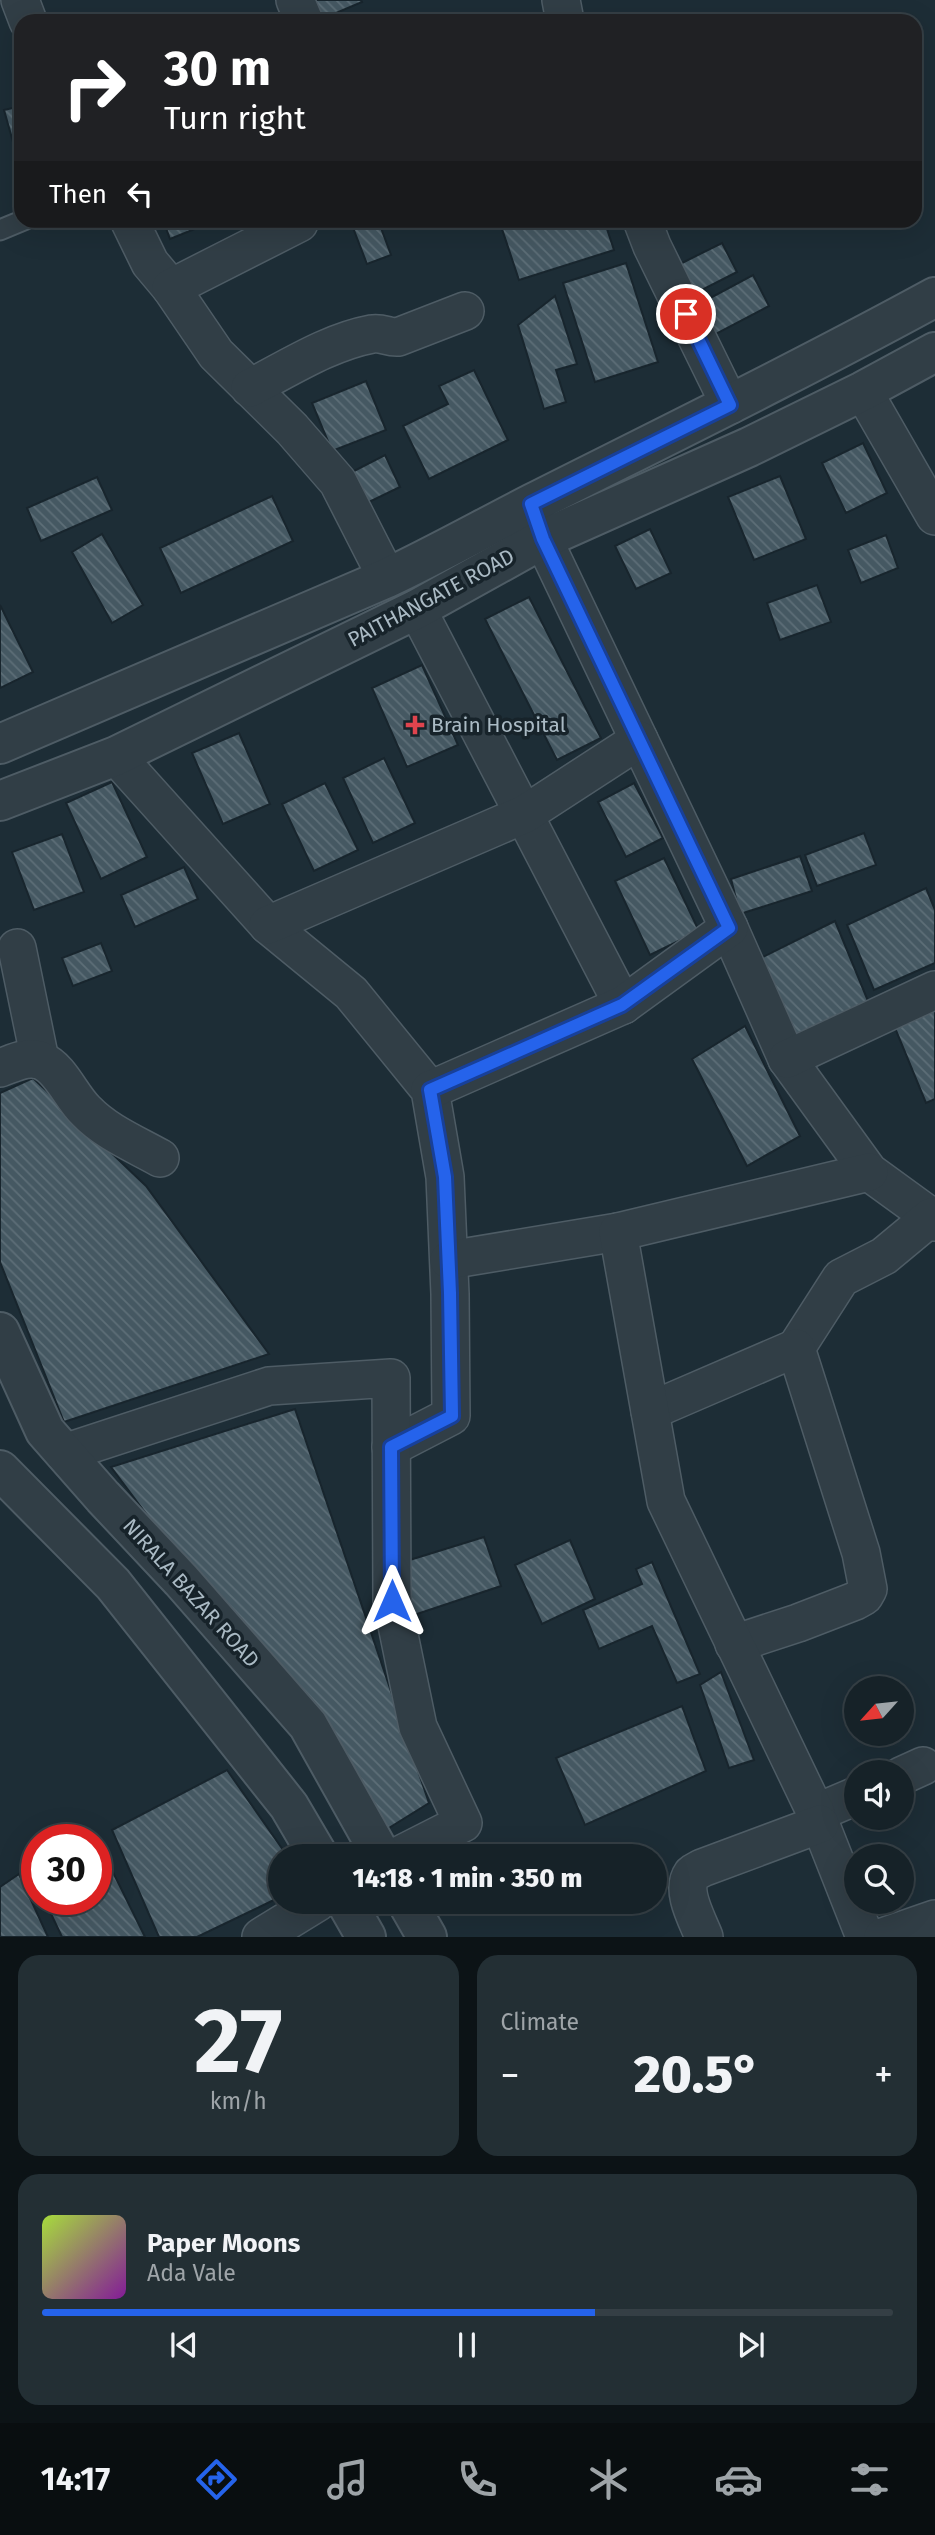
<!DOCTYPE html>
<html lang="en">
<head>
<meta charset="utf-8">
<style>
  body { margin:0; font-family:"Fira Sans",sans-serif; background:#232f34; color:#f1f3f6; height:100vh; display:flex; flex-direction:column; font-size:26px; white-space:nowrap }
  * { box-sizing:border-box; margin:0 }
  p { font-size:23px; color:#9ea4a8 }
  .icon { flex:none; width:38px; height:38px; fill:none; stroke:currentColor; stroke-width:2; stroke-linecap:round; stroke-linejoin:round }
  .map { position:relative; height:1937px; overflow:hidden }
  .details { display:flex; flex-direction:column; gap:18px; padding:18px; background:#0c1316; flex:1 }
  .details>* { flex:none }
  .top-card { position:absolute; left:14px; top:14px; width:908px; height:214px; border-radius:21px; box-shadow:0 7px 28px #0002,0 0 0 2px #353f45; background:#202124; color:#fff; overflow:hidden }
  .needle { width:46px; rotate:243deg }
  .tools { position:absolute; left:844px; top:1676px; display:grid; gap:14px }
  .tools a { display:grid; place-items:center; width:70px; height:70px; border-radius:50%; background:#162228; box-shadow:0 7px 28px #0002,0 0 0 2px #353f45; font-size:35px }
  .speed { position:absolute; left:21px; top:1824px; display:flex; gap:14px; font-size:35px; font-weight:700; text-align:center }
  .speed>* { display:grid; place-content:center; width:91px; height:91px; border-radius:50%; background:#162228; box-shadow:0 7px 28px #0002,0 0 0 2px #353f45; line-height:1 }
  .speed .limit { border:10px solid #d22; background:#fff; color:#111 }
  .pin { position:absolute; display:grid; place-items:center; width:60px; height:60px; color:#fff; margin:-30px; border:4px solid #fff; border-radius:50%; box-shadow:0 2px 7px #0007 }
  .me { position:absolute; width:77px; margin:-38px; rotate:0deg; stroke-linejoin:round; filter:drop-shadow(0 0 5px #0008) }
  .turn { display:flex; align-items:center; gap:24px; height:147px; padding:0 35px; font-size:32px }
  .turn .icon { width:91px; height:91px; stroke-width:2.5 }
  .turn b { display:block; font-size:49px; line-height:60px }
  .then { display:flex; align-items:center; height:66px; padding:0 35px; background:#0003; gap:14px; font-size:26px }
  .big { font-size:52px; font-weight:800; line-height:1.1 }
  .details .tile { flex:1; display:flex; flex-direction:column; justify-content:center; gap:10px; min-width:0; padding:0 24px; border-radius:21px; background:#232f34 }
  .details .dial { align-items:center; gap:0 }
  .dial b { font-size:91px; line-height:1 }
  .song { display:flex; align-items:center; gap:21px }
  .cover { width:84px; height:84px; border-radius:10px; background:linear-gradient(135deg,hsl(80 70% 55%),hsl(290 70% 35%)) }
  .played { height:7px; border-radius:4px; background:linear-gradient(90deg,#2563eb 65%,#353f45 65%) }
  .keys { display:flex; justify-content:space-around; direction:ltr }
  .heat { display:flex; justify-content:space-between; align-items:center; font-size:38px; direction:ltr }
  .details .tiles { flex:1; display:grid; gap:18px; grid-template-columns:1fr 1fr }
  .tile:last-child { grid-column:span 2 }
  .trip { position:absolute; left:268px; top:1844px; width:399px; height:70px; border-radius:35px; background:#162228; box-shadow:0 7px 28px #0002,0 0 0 2px #353f45; font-weight:800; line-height:70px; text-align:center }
  .tab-bar { display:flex; height:112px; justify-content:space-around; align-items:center; background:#090e10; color:#9ea4a8 }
  .tab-bar .icon { width:49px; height:49px }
  .tab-bar .active { color:#2563eb }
  .tab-bar b { font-size:32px; color:#f1f3f6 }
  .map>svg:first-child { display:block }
  .building { fill:url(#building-back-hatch); stroke:#18252d; stroke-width:2 }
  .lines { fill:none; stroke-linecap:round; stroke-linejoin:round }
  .service-casing { stroke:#4e5c65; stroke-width:23 }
  .minor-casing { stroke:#4e5c65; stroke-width:40 }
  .tertiary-casing { stroke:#4e5c65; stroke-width:42 }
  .service { stroke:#313e46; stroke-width:19 }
  .minor { stroke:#313e46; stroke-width:37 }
  .tertiary { stroke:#313e46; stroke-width:38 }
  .route-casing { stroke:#184099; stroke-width:18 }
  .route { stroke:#2563eb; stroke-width:12 }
  .health-dot { fill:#e0444e; stroke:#17232a; stroke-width:2.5 }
  .labels { text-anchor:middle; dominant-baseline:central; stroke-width:7; stroke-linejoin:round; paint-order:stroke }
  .street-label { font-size:21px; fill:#aabac4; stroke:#17232a }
  .poi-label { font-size:21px; fill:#aabac4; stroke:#17232a; text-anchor:start }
</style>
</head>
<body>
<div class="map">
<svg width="935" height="1937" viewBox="0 0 935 1937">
  <defs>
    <pattern id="building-back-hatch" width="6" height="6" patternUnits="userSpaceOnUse" patternTransform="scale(1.75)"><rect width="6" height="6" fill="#455862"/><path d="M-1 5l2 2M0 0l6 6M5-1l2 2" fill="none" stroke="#5d6e77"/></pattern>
  </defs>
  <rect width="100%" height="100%" fill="#1d2d36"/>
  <!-- building -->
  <g class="building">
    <path d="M314 0H361L362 2 322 19Z"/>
    <path d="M21 106V155L17 156 4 110Z"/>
    <path d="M163 220H217L170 239Z"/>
    <path d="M350 220H378L391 255 367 264Z"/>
    <path d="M499 220H604L614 250 519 280Z"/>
    <path d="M722 243 737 272 694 294 678 265Z"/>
    <path d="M626 263 658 362 595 382 563 283Z"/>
    <path d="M753 275 769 306 714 335 699 304Z"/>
    <path d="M555 296 577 364 556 370 566 402 544 409 518 325Z"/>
    <path d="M474 370 508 440 429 479 403 426 448 404 439 386Z"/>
    <path d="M366 381 386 430 332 451 312 403Z"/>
    <path d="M863 443 887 493 846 513 822 463Z"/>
    <path d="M385 455 400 487 367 503 352 472Z"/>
    <path d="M780 476 806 539 754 560 728 497Z"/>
    <path d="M97 477 112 510 41 541 27 508Z"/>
    <path d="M272 496 293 541 181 593 160 548Z"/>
    <path d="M650 529 671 573 636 589 615 546Z"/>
    <path d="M102 534 143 605 112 623 72 552Z"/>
    <path d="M886 535 898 568 861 583 848 550Z"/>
    <path d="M817 585 831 622 780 640 767 603Z"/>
    <path d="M529 597 601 738 557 760 485 619Z"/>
    <path d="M0 605 33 672 0 688Z"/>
    <path d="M422 665 458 745 407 767 372 688Z"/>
    <path d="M239 733 270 804 223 824 192 753Z"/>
    <path d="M384 758 415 823 373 843 343 778Z"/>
    <path d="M112 782 147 857 101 879 66 803Z"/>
    <path d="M325 783 358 850 314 871 282 804Z"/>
    <path d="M634 783 663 838 626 857 598 802Z"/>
    <path d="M864 833 876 865 817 886 805 855Z"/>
    <path d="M62 834 84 892 34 910 12 852Z"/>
    <path d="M800 856 812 891 740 914 731 879Z"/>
    <path d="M664 858 699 931 650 955 615 881Z"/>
    <path d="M184 867 198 899 135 927 121 895Z"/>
    <path d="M926 888 935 910V963L874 990 847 925Z"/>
    <path d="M835 921 868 1001 796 1037 761 958Z"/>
    <path d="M101 943 112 971 73 986 62 958Z"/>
    <path d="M935 1009V1099L926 1103 895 1028Z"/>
    <path d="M745 1026 800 1136 747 1166 692 1059Z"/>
    <path d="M33 1078 146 1186 269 1354 64 1422 0 1262V1093Z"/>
    <path d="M295 1409 429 1803 384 1831 111 1467Z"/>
    <path d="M484 1537 501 1586 411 1616 400 1563Z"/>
    <path d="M570 1540 595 1599 542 1624 515 1565Z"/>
    <path d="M652 1562 700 1674 677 1683 652 1626 599 1649 583 1610 642 1584 636 1569Z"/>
    <path d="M721 1672 754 1760 729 1768 700 1685Z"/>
    <path d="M682 1706 706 1771 585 1825 556 1758Z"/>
    <path d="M227 1770 288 1857H280V1897L197 1937H159L112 1830Z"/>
    <path d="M103 1852 145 1937H62L44 1899H96V1854Z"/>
    <path d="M19 1874 48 1937H0V1887Z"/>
  </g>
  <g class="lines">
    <defs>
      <path id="service" d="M0 230 24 220"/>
      <g id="minor">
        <path d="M20 0 28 21"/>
        <path d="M295 0 304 21"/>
        <path d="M561 0 565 21"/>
        <path d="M129 220 150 263 171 288"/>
        <path d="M298 220 299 223 171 288 216 354 292 429 338 482 387 578"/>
        <path d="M642 220 652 246 730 405"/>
        <path d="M250 388C289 368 329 342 372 334 382 332 389 338 398 337L465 311"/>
        <path d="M863 391 935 516"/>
        <path d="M533 512 543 539 729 928 787 1059 869 1172 931 1217 935 1215"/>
        <path d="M417 609 623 1005"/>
        <path d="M116 756 268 925 351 993 430 1090 445 1177 450 1294 451 1416 391 1447"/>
        <path d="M268 925 525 814 639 740"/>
        <path d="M17 948 40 1060"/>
        <path d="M787 1059 935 990"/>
        <path d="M0 1068C14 1063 28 1055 42 1061 61 1069 71 1097 86 1111 106 1132 135 1144 160 1158"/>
        <path d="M430 1090 623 1005 729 928"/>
        <path d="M449 1260 618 1232"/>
        <path d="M796 1348 841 1278 884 1256 931 1217 935 1222"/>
        <path d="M650 1411 796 1348 861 1553 868 1589 864 1596 855 1601 798 1623 734 1644"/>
        <path d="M64 1453 269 1386 391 1378 392 1601 418 1727 463 1823 396 1857"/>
        <path d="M901 1776 923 1766"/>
        <path d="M856 1796 816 1813 865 1937"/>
        <path d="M816 1813 666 1501 618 1232 869 1172"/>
        <path d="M261 1937 318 1902"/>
        <path d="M704 1937C698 1921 680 1891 692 1874 695 1871 699 1870 702 1868L820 1824"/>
        <path d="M883 1937 935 1919"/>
      </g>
      <g id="tertiary">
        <path d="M0 744 387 578C436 555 484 528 533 503 668 435 803 369 935 297"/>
        <path d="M0 801 116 756 417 609 543 539 749 447 863 391 935 352"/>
        <path d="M0 1332 45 1431 103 1497 181 1580 308 1725 382 1857"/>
        <path d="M0 1470 113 1584 289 1806 319 1857"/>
        <path d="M346 1902 366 1937"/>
        <path d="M407 1902 427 1937"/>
      </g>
    </defs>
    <!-- service casing -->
    <use href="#service" class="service-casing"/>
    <!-- minor casing -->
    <use href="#minor" class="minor-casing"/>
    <!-- tertiary casing -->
    <use href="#tertiary" class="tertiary-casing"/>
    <!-- service -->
    <use href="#service" class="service"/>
    <!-- minor -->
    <use href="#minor" class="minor"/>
    <!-- tertiary -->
    <use href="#tertiary" class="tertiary"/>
  </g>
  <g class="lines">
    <defs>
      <path id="route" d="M392 1601 391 1447 452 1416 450 1293 445 1177 430 1090 622 1005 729 928 543 539 531 504 730 405 686 314"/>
    </defs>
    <!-- route casing -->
    <use href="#route" class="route-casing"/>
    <!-- route -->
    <use href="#route" class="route"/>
  </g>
  <!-- markers -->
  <path class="health-dot" d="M411.5 714.5h7v7h7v7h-7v7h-7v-7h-7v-7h7z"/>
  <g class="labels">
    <!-- street labels -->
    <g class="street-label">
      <text transform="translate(431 598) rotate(-28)">PAITHANGATE ROAD</text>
      <text transform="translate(191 1593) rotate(48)">NIRALA BAZAR ROAD</text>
    </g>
    <!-- poi labels -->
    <g class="poi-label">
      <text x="431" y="725">Brain Hospital</text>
    </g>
  </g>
</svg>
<div class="tools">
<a><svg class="needle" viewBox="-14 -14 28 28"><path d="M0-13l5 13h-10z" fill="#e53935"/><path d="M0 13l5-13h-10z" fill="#9ea4a8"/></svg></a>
<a><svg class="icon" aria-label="sound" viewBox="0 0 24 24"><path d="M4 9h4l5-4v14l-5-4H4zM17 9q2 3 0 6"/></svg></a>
<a><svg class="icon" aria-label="search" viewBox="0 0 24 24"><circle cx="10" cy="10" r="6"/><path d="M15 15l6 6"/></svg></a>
</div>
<div class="speed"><div class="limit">30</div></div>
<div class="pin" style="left:686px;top:314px;background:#d93025"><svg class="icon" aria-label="arrive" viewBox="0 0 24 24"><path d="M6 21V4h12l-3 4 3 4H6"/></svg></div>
<svg class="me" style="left:392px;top:1601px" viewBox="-20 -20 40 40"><path d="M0-17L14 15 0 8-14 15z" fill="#2563eb" stroke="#fff" stroke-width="4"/></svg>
<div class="trip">14:18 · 1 min · 350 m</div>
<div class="top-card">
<div class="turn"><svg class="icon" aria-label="right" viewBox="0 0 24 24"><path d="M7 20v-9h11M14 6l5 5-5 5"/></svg><div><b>30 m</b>Turn right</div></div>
<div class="then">Then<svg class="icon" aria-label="left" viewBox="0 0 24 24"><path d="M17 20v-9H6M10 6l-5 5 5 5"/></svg></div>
</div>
</div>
<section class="details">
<div class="tiles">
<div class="tile dial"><b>27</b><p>km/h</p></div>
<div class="tile"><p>Climate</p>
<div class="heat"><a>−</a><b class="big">20.5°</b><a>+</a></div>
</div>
<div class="tile">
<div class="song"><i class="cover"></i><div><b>Paper Moons</b><p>Ada Vale</p></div></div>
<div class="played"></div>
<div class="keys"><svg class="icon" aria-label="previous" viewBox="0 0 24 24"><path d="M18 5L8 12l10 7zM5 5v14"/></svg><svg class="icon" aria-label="pause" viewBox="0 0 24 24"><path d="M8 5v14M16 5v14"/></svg><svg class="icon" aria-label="next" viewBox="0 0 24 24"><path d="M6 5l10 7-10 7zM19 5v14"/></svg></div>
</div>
</div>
</section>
<nav class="tab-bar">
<b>14:17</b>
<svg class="icon active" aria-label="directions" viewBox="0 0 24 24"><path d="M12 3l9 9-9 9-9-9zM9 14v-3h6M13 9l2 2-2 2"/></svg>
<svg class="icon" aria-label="music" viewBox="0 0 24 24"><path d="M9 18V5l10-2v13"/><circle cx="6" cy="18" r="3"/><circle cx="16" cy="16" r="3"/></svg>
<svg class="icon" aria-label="phone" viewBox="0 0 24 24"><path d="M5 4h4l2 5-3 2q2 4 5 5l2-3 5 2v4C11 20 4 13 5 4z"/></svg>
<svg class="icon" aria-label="climate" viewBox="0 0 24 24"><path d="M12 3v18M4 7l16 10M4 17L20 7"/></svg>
<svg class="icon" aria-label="car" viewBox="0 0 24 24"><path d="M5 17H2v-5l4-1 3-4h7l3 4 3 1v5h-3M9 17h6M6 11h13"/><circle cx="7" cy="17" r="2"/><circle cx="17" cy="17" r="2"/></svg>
<svg class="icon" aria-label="filters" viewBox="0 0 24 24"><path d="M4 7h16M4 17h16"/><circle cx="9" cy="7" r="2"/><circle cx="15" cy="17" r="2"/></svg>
</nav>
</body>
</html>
